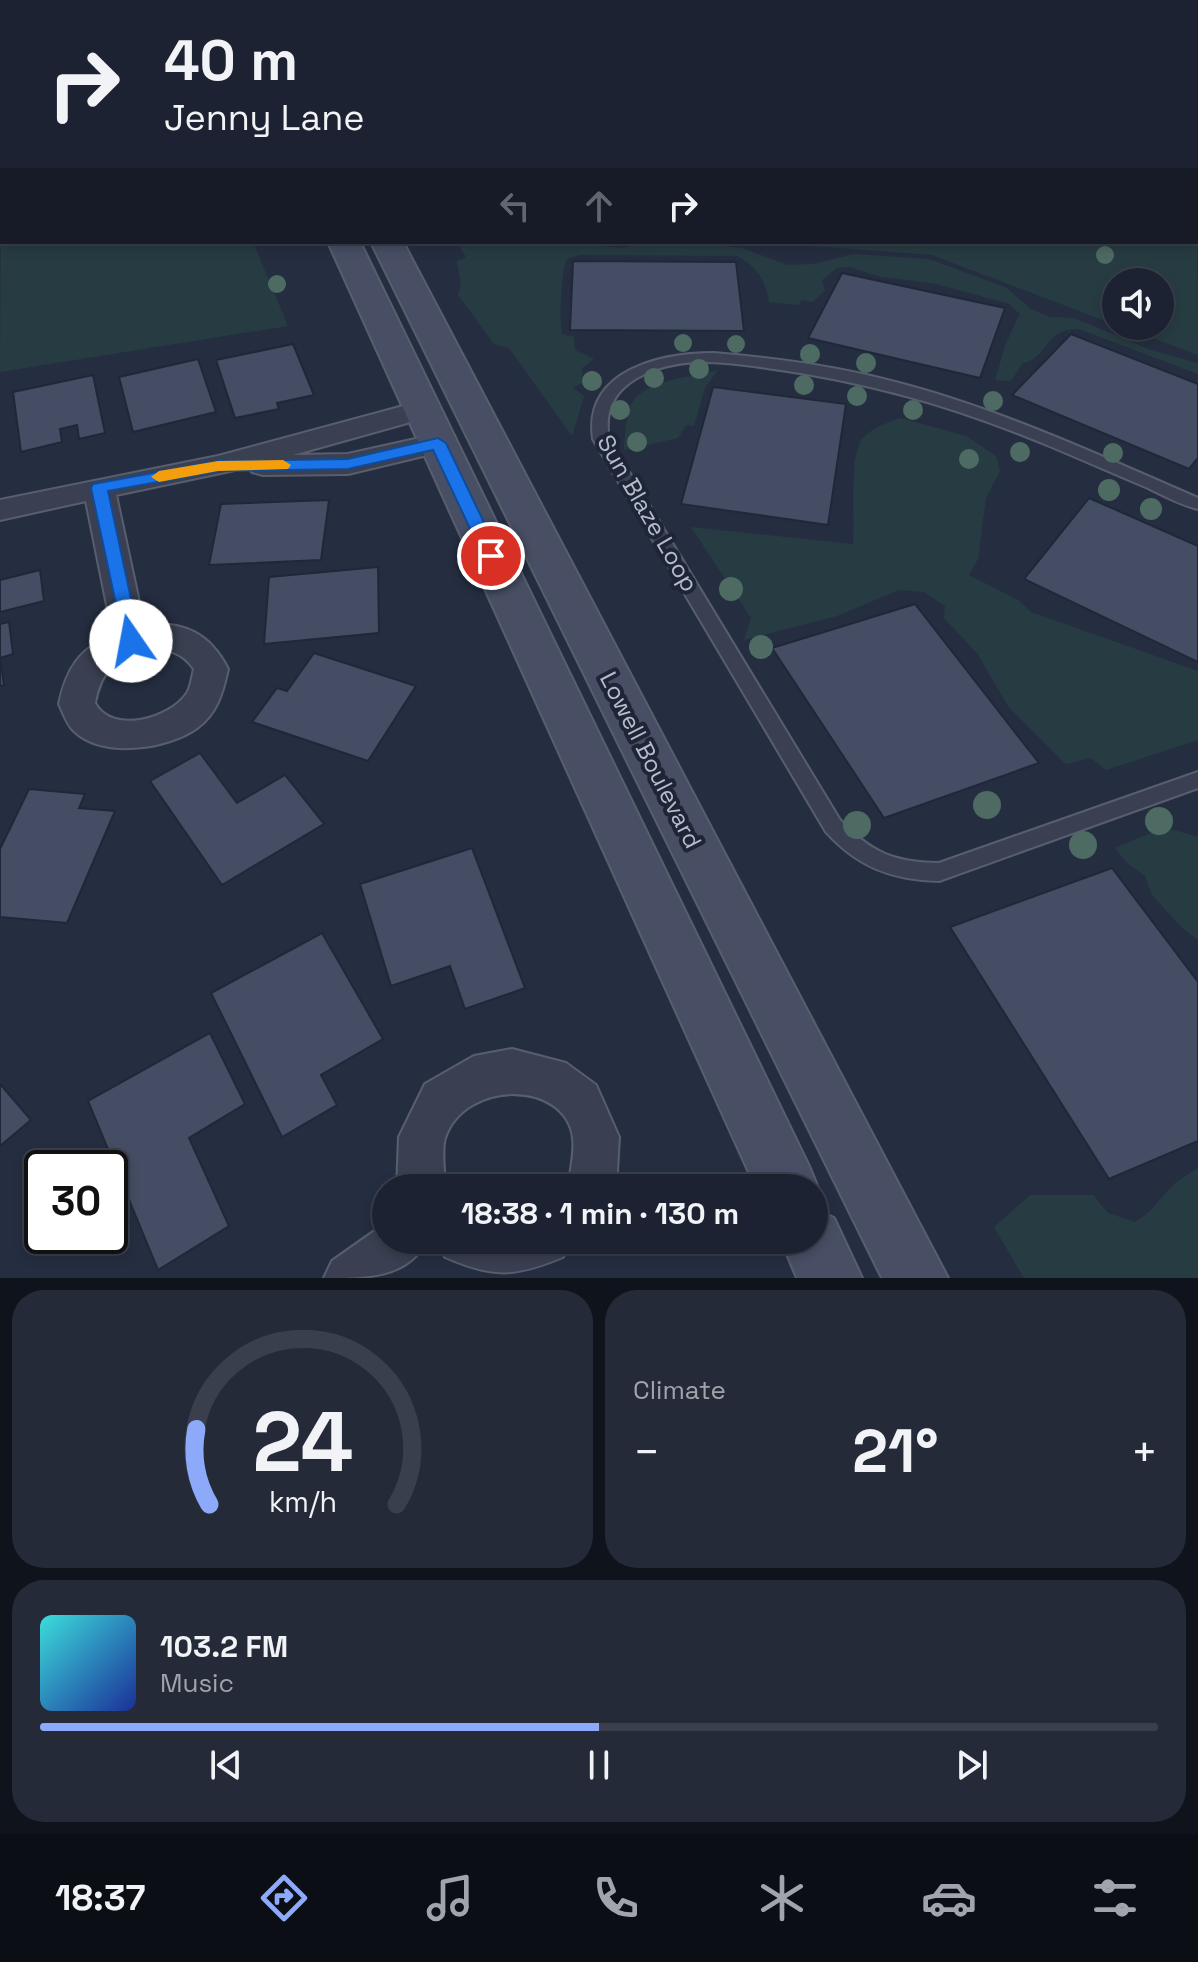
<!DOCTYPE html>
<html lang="en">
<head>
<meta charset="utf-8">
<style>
  body { margin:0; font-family:"Space Grotesk",sans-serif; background:#252a39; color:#f1f3f6; height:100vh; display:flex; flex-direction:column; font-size:30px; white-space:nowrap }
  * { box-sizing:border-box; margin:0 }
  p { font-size:26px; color:#a0a4ab }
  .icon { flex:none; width:44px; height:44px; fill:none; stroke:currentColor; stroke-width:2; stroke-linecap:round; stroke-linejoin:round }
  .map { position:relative; height:1278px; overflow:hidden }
  .drawer { display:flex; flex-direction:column; gap:12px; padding:12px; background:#0f131b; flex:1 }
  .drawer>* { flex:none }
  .guide { position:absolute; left:0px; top:0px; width:1198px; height:244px; box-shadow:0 4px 12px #0003,0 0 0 2px #3a3f4d; background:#1c2231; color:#f1f3f6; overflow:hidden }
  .buttons { position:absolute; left:1102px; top:268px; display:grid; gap:16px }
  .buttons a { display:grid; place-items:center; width:72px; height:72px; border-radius:50%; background:#1c2231; box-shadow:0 4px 12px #0003,0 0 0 2px #3a3f4d; font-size:40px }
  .speed { position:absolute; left:24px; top:1150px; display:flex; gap:16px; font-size:40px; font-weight:700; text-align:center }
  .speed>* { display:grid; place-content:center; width:104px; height:104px; border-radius:50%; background:#1c2231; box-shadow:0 4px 12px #0003,0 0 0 2px #3a3f4d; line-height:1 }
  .speed .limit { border:4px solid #111; border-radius:12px; background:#fff; color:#111 }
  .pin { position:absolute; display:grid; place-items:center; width:68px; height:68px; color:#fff; margin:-34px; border:4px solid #fff; border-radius:50%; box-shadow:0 2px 8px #0007 }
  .me { position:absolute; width:88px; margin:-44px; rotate:348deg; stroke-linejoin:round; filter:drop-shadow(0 0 6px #0008) }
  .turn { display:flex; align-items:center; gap:28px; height:168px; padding:0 32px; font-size:36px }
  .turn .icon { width:104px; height:104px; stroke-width:2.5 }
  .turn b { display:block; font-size:56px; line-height:68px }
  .lanes { display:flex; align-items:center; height:76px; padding:0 32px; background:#0003; justify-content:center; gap:40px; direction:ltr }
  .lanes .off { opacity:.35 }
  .big { font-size:60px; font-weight:700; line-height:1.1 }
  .drawer .widget { flex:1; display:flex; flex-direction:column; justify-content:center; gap:12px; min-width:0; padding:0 28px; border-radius:32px; background:#252a39 }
  .drawer .dial { align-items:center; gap:0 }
  .dial svg { height:208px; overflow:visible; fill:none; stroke:#3a3f4d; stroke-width:7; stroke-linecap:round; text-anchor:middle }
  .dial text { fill:#f1f3f6; stroke:none }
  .song { display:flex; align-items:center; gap:24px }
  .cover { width:96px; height:96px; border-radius:12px; background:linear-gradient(135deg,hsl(180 70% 55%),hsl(230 70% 35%)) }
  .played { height:8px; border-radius:4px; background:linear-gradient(90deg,#8daafa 50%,#3a3f4d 50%) }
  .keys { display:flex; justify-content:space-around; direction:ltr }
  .heat { display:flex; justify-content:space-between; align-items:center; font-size:44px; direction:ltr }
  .drawer .tiles { flex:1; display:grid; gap:12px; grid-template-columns:1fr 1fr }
  .widget:last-child { grid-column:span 2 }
  .trip { position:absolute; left:372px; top:1174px; width:456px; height:80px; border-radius:40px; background:#1c2231; box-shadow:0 4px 12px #0003,0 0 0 2px #3a3f4d; font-weight:700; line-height:80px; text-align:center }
  .tab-bar { display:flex; height:128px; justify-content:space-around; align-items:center; background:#0b0e14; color:#a0a4ab }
  .tab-bar .icon { width:56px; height:56px }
  .tab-bar .selected { color:#8daafa }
  .tab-bar b { font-size:36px; color:#f1f3f6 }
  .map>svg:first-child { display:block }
  .green { fill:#273c42 }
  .building { fill:#444d63; stroke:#202738; stroke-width:2 }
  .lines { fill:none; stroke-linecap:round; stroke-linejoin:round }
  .service-casing { stroke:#575e6e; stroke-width:4 }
  .minor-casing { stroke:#575e6e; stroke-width:4 }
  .secondary-casing { stroke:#575e6e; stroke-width:4 }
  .service { fill:#3a4051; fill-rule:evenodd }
  .minor { fill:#3a4051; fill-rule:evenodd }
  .secondary { fill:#484f64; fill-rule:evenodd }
  .tree { fill:#4d6b63 }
  .route { fill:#1a73e8; stroke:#114b97; stroke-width:2 }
  .slow { fill:#f59e0b }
  .labels { text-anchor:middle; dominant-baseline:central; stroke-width:8; stroke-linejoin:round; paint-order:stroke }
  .street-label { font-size:24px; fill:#b6bccb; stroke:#1e2536 }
</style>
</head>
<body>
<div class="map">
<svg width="1198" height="1278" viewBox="0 0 1198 1278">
  <rect width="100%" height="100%" fill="#252e41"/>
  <!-- green -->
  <g class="green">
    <path d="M467 0H1023L1025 2H463Z"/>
    <path d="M2 24V242H253L288 326 0 372Z"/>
    <path d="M1196 80 1198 355 1120 326H1160V282H1116V325L932 255 756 242H1196Z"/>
    <path d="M456 242H563L621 248 651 242H698L742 248 787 265 814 264 853 254 929 259 1007 288 1031 309 1050 317 1074 318 1151 350 1198 363V374L1079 329C1044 328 1051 356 1022 364L1011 381 995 380 1006 343 1020 314 1010 304 936 284 876 276 851 267 837 268 822 280 825 290 813 302 802 300 799 305 769 302C766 281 756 265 737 256L580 255 567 259C561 269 559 322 562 334L574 337 575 350 594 359 582 368 583 382 573 388 584 396 572 436 509 348 494 344 458 295 461 284 457 261 466 257Z"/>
    <path d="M718 370 705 388 694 426 686 425 678 438 624 450C625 436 625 419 631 405 644 378 693 378 718 370Z"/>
    <path d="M900 418 966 436 996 456 1000 471 986 498 978 559 969 575 1018 600 1031 612 1198 671V740L1106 770 1091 758 1066 764 1008 706 977 653 944 618 945 606 924 592 899 590 837 616 744 640 751 618 691 527 853 544C855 521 849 456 862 439 871 428 887 423 900 418Z"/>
    <path d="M1174 830 1198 837V940L1182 928 1152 895 1145 876 1126 862 1115 848 1153 832Z"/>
    <path d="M1198 1168V1278H1024L994 1227 1030 1195H1093L1108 1213 1135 1222 1149 1212 1175 1183Z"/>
  </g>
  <!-- building -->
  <g class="building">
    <path d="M0 0H87L88 1 2 2 0 13Z"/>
    <path d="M573 261 736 262 744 331 570 330Z"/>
    <path d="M842 273 1005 308 980 378 808 338Z"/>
    <path d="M1071 334 1198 384V458L1189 469 1012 395Z"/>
    <path d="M293 344 314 395 277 403 279 409 235 418 216 360Z"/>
    <path d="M198 359 216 412 133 432 119 377Z"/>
    <path d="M93 375 105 433 79 439 77 425 60 429 62 442 21 452 13 392Z"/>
    <path d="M713 387 846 404 828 525 681 504Z"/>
    <path d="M1089 498 1198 546V662L1024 579Z"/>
    <path d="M329 500 321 560 209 565 221 504Z"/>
    <path d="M378 567 379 633 264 644 269 577Z"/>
    <path d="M40 570 44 601 0 612V580Z"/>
    <path d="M915 604 1039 763 884 818 772 648Z"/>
    <path d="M9 622 13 654 0 658 4 685 0 686V624Z"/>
    <path d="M314 653 416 686 368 761 252 722 277 688 287 691Z"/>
    <path d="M200 753 237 803 285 775 324 824 222 885 150 781Z"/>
    <path d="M29 789 85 794 79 808 115 811 67 923 0 917V849Z"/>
    <path d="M472 848 525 988 465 1009 450 966 391 986 360 884Z"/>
    <path d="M1112 868 1198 982V1141L1109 1179 950 927Z"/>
    <path d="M322 933 383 1039 321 1075 337 1105 282 1137 211 993Z"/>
    <path d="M210 1033 245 1104 189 1138 229 1226 158 1270 88 1101Z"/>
    <path d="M0 1084 31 1120 0 1146Z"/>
  </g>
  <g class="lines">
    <defs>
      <g id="service">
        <path d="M106 0H129L105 2Z"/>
        <rect x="0" y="14" width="2" height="6"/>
        <path d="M714 353C774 358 836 366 895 382 1000 409 1099 455 1198 498V509C1181 505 1164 496 1148 488 1114 474 1081 459 1047 445 953 406 869 382 767 368 723 362 678 355 637 378 613 392 604 412 609 439L840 820C872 853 893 862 939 863L1198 772V788L939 881C892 880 858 867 826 832L593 439C583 370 661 353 714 353Z"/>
      </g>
      <g id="minor">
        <path d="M422 401 432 404 436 410 432 416 293 455 348 454 438 434 448 436 453 443 448 450 348 474 263 475 252 472 249 467 116 495 144 625C185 621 210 634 228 669 223 692 217 714 197 728 168 749 102 759 74 731 67 725 63 712 59 704 66 670 79 648 113 635L86 501 0 520V500L218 456ZM147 650C168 649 181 651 194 669 192 676 191 687 187 693 170 719 112 735 95 703 101 671 114 658 147 650Z"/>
        <path d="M512 1049 566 1063 596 1085 619 1137 616 1188H568C570 1173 575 1153 573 1138 566 1080 465 1079 445 1138 441 1152 445 1173 445 1188H397L399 1137 425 1084 474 1056Z"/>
        <path d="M386 1223V1240H427C408 1278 367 1278 324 1278L332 1261Z"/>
        <path d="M438 1240H570L563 1257C515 1277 493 1278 445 1257Z"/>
      </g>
      <g id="secondary">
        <path d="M218 0H242L243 2H219Z"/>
        <path d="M258 0H282L283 2H259Z"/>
        <path d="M328 242H360L809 1166 818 1188 814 1197V1188H756Z"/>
        <path d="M371 242H403L948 1278H882Z"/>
        <path d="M814 1209 834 1218 862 1278H797L781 1240H814Z"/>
      </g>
    </defs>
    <!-- service casing -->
    <use href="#service" class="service-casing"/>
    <!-- minor casing -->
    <use href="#minor" class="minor-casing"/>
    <!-- secondary casing -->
    <use href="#secondary" class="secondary-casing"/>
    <!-- service -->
    <use href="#service" class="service"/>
    <!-- minor -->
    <use href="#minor" class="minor"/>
    <!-- secondary -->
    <use href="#secondary" class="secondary"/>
  </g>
  <!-- trees -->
  <g class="tree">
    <circle cx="1105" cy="255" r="9"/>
    <circle cx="277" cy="284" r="9"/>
    <circle cx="683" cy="343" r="9"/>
    <circle cx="736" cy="344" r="9"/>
    <circle cx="810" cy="354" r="10"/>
    <circle cx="866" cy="363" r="10"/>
    <circle cx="699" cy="369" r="10"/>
    <circle cx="654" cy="378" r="10"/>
    <circle cx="592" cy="381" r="10"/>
    <circle cx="804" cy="385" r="10"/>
    <circle cx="857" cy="396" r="10"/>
    <circle cx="993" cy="401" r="10"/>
    <circle cx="620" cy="410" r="10"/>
    <circle cx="913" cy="410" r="10"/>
    <circle cx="637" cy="442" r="10"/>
    <circle cx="1020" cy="452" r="10"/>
    <circle cx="1113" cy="453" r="10"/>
    <circle cx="969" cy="459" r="10"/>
    <circle cx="1109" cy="490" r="11"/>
    <circle cx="1151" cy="509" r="11"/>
    <circle cx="731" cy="589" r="12"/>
    <circle cx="761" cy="647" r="12"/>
    <circle cx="987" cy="805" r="14"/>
    <circle cx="1159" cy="821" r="14"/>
    <circle cx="857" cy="825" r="14"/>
    <circle cx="1083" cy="845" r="14"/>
  </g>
  <!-- route -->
  <path class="route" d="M438 438 446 443 500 556 497 560 491 562 483 556 433 450 348 469 218 471 108 491 140 641 131 648 125 646 91 488 93 484 218 461 348 459Z"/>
  <!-- slow -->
  <path class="slow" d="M283 460 291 465 288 469 218 471 159 482 151 477 159 471 218 461Z"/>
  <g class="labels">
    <!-- street labels -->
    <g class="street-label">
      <text transform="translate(648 513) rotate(60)">Sun Blaze Loop</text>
      <text transform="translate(651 760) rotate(63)">Lowell Boulevard</text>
    </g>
  </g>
</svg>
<div class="buttons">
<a><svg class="icon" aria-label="sound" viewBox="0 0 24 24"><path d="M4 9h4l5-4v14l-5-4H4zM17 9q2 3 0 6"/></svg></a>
</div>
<div class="speed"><div class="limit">30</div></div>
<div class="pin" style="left:491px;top:556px;background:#d93025"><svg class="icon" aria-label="arrive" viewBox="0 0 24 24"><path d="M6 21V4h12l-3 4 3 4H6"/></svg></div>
<svg class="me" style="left:131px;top:641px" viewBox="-20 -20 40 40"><circle r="19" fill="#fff"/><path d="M0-13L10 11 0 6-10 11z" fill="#1a73e8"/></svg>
<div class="trip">18:38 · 1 min · 130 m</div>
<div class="guide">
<div class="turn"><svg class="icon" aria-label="right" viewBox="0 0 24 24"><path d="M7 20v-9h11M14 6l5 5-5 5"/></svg><div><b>40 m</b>Jenny Lane</div></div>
<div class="lanes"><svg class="icon off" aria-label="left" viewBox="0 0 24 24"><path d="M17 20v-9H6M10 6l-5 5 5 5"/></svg><svg class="icon off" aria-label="ahead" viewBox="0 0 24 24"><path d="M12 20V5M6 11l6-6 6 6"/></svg><svg class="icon" aria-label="right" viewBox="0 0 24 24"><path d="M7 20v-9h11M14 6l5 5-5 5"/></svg></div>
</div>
</div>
<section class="drawer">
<div class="tiles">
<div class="widget dial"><svg viewBox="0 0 100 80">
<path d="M14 69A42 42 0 1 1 86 69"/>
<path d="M14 69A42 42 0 0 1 9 40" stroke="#8daafa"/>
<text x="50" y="56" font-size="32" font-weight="700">24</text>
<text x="50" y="72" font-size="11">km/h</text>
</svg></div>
<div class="widget"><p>Climate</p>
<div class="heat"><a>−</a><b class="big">21°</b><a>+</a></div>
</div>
<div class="widget">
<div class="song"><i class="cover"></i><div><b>103.2 FM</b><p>Music</p></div></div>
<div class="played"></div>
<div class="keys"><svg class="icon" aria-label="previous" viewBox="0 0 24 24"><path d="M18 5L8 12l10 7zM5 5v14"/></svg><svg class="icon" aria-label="pause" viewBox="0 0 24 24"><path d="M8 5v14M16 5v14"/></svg><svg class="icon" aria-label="next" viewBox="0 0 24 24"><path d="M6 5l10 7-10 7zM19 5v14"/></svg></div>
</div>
</div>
</section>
<nav class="tab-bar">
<b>18:37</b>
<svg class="icon selected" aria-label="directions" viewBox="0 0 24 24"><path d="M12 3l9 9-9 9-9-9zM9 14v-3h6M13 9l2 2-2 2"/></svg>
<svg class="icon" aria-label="music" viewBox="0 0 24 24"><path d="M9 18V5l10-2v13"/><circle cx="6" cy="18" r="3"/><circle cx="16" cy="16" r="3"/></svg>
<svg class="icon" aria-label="phone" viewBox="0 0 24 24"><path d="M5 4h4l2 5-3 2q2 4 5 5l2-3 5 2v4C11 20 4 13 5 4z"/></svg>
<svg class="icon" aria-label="climate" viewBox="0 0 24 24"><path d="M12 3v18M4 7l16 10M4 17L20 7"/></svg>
<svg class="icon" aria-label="car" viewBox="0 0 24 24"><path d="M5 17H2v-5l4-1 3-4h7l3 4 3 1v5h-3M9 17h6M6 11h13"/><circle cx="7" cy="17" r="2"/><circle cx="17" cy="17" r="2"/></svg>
<svg class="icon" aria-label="filters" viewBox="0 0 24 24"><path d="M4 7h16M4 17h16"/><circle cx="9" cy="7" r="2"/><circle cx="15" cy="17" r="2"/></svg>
</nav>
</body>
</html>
